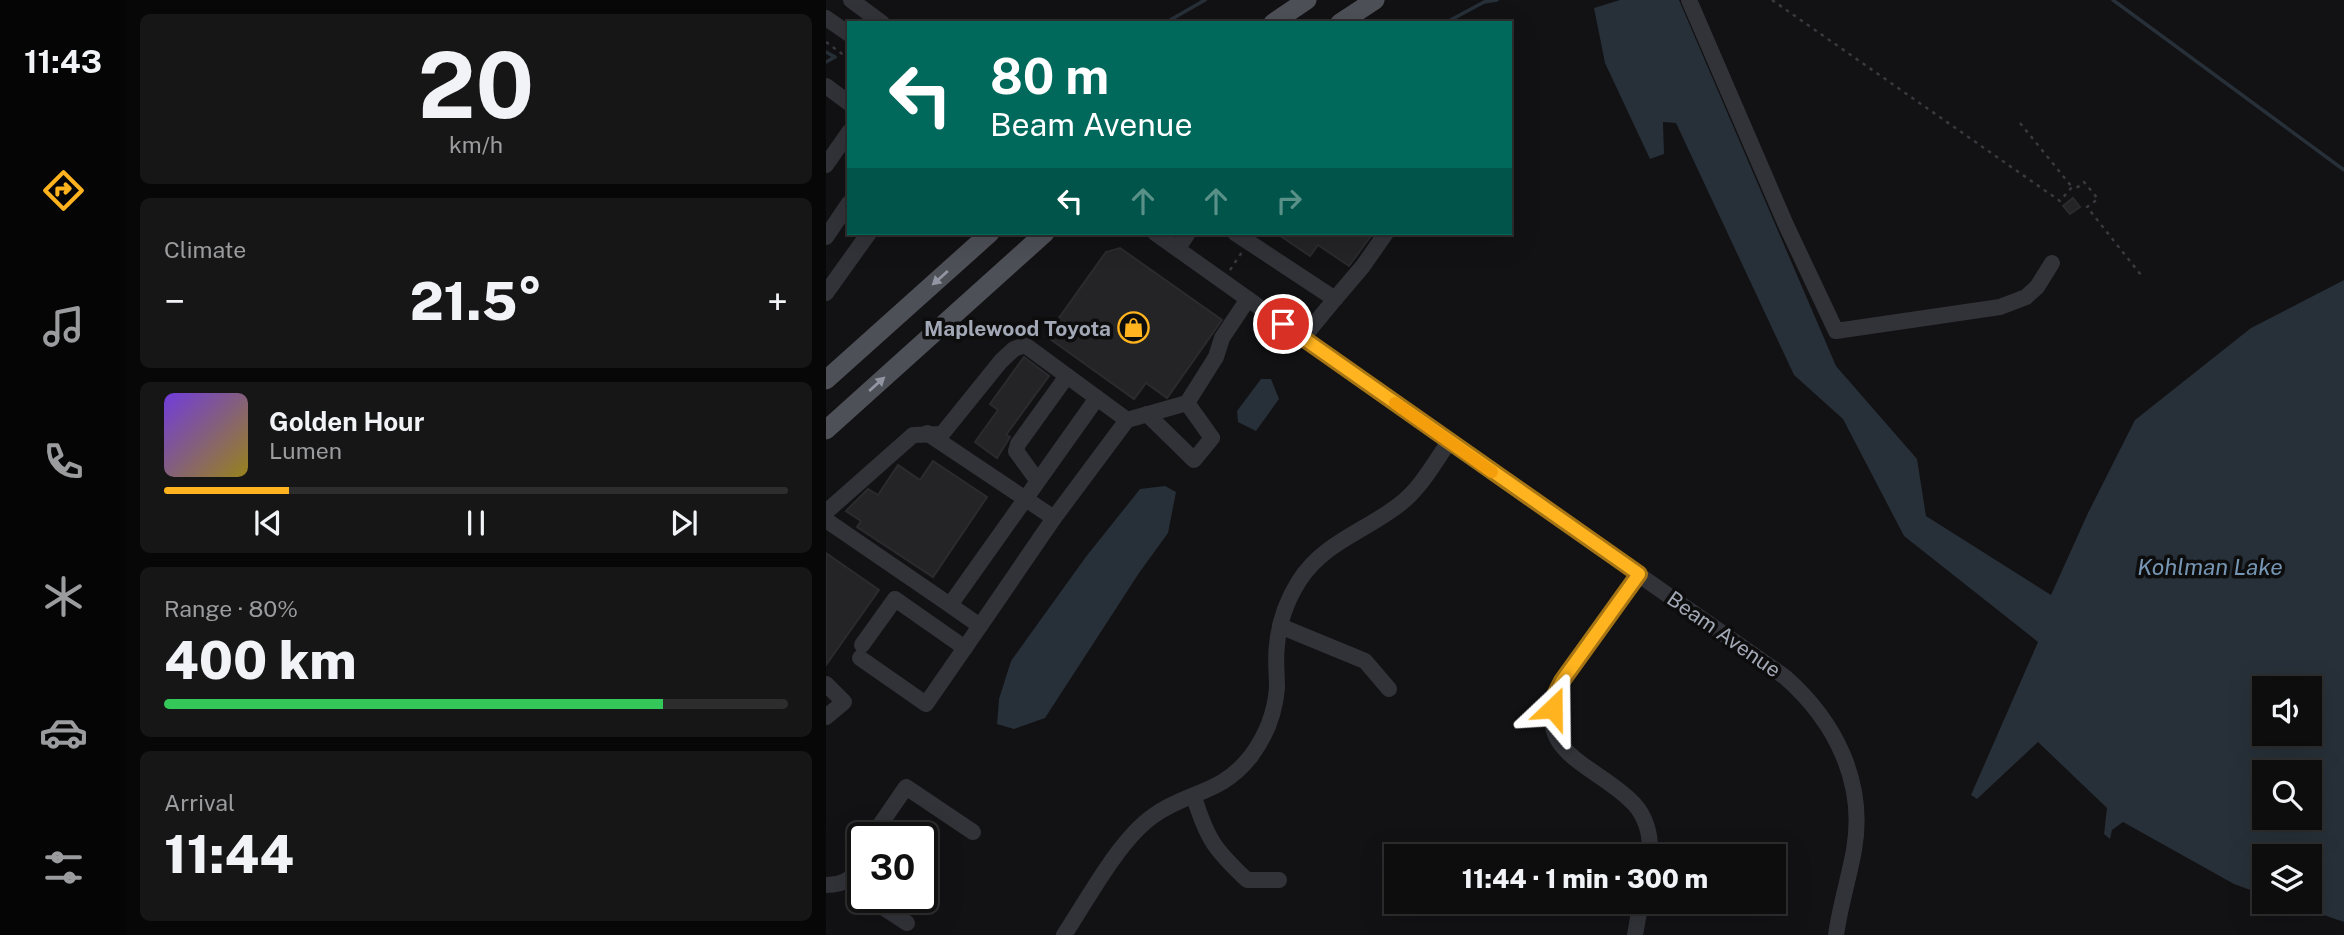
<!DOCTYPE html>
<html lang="en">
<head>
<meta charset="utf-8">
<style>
  body { margin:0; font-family:"Public Sans",sans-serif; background:#171617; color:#f1f3f6; height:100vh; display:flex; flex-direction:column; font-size:26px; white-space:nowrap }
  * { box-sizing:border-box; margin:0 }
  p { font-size:23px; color:#9b9c9e }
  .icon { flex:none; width:38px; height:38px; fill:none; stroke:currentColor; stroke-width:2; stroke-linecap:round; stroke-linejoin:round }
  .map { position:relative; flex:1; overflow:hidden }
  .panel { display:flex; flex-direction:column; gap:14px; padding:14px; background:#080708; width:700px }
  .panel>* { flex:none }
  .guide { position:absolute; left:21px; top:21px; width:665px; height:214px; border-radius:0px; box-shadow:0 7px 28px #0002,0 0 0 2px #2e2d2e; background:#00695c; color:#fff; overflow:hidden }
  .tools { position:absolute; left:1426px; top:676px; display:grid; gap:14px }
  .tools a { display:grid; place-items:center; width:70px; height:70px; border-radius:0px; background:#0e0d0e; box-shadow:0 7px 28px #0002,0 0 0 2px #2e2d2e; font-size:35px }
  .speed { position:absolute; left:21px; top:822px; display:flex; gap:14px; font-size:35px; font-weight:700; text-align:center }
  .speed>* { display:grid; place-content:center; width:91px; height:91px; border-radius:50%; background:#0e0d0e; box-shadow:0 7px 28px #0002,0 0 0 2px #2e2d2e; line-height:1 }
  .speed .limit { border:4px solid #111; border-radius:10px; background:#fff; color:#111 }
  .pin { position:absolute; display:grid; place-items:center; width:60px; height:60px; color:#fff; margin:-30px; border:4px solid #fff; border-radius:50%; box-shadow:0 2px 7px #0007 }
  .me { position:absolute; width:77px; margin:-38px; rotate:23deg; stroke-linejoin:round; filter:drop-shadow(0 0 5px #0008) }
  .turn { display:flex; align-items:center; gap:24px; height:147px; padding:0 28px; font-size:32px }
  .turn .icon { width:91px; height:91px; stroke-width:2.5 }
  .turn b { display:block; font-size:49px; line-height:60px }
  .lanes { display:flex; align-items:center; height:66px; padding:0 28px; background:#0003; justify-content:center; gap:35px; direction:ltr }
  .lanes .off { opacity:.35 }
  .big { font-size:52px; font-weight:800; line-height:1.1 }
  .panel .widget { flex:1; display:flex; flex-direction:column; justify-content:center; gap:10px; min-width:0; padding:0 24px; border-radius:10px; background:#171617 }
  .panel .dial { align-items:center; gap:0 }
  .dial b { font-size:91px; line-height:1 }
  .song { display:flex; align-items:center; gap:21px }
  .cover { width:84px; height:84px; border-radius:10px; background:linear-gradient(135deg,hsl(260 70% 55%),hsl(50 70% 35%)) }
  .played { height:7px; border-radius:4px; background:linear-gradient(90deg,#feb31f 20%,#2e2d2e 20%) }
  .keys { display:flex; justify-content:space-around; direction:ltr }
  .heat { display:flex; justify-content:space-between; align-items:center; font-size:38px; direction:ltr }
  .charge { height:10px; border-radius:5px; background:linear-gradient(90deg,#34c759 80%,#2e2d2e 0) }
  .trip { position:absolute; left:558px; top:844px; width:402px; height:70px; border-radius:0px; background:#0e0d0e; box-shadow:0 7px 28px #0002,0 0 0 2px #2e2d2e; font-weight:800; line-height:70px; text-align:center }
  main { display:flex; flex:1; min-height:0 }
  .tabs { display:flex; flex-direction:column; width:126px; justify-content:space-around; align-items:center; background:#060506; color:#9b9c9e }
  .tabs .icon { width:49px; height:49px }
  .tabs .current { color:#feb31f }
  .tabs b { font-size:32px; color:#f1f3f6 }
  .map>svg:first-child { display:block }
  .water { fill:#273038; fill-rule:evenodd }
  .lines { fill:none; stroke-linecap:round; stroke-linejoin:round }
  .stream { stroke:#273038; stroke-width:3.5 }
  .building { fill:#242427; stroke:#2b2b2f; stroke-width:2 }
  .path { stroke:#383a40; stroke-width:2.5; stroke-dasharray:3.5 5; stroke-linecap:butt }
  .minor { stroke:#323339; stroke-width:16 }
  .major { stroke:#4e5058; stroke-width:19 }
  .oneway { fill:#9196a2 }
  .route-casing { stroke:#a57414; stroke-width:18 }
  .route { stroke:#feb31f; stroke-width:12 }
  .slow { stroke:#f59e0b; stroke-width:12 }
  .labels { text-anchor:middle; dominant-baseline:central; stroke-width:7; stroke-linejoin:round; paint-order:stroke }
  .poi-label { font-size:21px; font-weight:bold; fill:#a2a8b5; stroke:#0d0d0e; text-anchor:end }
  .street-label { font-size:21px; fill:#a2a8b5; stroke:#0d0d0e }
  .water-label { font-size:23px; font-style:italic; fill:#7696b3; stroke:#0d0d0e }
</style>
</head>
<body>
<main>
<nav class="tabs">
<b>11:43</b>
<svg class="icon current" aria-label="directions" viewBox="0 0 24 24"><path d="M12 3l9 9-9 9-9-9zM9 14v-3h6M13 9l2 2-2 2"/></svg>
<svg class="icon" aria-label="music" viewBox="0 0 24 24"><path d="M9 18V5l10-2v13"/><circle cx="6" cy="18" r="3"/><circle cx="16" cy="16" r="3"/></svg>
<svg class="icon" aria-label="phone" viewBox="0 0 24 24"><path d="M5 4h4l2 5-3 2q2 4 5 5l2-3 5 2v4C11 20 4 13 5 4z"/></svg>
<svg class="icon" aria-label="climate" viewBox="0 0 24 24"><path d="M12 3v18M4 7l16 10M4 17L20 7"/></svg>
<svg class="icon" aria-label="car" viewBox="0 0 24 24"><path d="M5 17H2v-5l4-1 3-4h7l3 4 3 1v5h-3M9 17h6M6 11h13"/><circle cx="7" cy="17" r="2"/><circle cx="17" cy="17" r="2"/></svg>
<svg class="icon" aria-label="filters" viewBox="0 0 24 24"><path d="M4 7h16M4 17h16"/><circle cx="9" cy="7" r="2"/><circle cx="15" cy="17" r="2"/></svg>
</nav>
<section class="panel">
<div class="widget dial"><b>20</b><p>km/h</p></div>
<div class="widget"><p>Climate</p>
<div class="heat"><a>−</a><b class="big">21.5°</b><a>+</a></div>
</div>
<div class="widget">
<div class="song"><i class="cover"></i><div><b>Golden Hour</b><p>Lumen</p></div></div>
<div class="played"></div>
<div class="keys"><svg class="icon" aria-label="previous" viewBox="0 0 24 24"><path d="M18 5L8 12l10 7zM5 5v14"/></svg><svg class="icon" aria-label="pause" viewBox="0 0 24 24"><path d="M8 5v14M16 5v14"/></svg><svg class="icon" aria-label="next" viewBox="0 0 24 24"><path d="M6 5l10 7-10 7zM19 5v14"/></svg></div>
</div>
<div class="widget"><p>Range · 80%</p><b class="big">400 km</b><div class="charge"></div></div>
<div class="widget"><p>Arrival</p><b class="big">11:44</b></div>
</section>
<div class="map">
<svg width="1518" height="935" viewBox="0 0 1518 935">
  <rect width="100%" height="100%" fill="#121113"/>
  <!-- water -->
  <g class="water">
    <path d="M794 0H853L1010 366 1091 459 1100 516 1225 595 1262 513 1309 420 1425 328 1518 280V922L1457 901H1484V856H1438V895L1408 884 1297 822 1286 830 1284 839 1278 834 1281 808 1212 742 1151 799 1145 795 1212 642 1078 536 1017 419 968 375 850 123 837 122 838 154 824 159 779 63 768 8ZM1438 688H1484V733H1438ZM1438 772H1484V817H1438Z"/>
    <path d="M435 379H445L453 399 430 431 412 422 411 411Z"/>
    <path d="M339 486 350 492 342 533 313 573 219 718 188 729 171 724 173 699 185 661 259 558 314 489Z"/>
  </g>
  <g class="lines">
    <!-- stream -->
    <g class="stream">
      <path d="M1287 0 1518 170"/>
      <path d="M339 23 379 0"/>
      <path d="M619 23 658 2 671 0"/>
      <path d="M0 52 9 57"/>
      <path d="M0 62 9 57"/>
    </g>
  </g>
  <!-- building -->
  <g class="building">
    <path d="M1247 198 1254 207 1244 214 1237 206Z"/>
    <path d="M450 233H547L523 266 492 245 484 256Z"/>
    <path d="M294 248 396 320 341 398 320 383 308 399 220 336 280 252Z"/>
    <path d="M198 357 223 376 180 435 184 437 171 458 149 442 172 410 164 404Z"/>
    <path d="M107 461 161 497 107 577 31 527 35 521 20 511 42 489 52 495 72 465 94 480Z"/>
    <path d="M0 553 53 590 0 665Z"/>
  </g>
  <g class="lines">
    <!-- path -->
    <g class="path">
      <path d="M946 0 1234 201 1246 187H1252L1258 182 1272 199 1261 207 1315 275"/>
      <path d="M0 42 23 59"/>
      <path d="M1194 123 1246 187"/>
      <path d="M404 270 416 252"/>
    </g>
    <!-- minor -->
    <g class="minor">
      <path d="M25 0 56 23"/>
      <path d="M863 0 960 225 1010 331 1174 307 1200 297 1211 287 1226 263"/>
      <path d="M0 18 23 34"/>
      <path d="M0 86 23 103"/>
      <path d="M0 165 23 132"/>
      <path d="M329 233 623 442 959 677C1009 721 1040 782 1028 850 1023 878 1014 906 1010 935"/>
      <path d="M409 233 509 299 481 333 475 336"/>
      <path d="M0 237 23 203"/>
      <path d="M352 248 362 233"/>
      <path d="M0 293 43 233"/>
      <path d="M509 299 537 266 560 233"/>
      <path d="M321 414 368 460 386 438 361 403"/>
      <path d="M101 433 228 518 301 420"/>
      <path d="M211 480 190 451 192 444 241 376"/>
      <path d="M0 512 87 435 116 434 175 361 188 349 199 345 301 420 361 403 390 357 396 338 422 299"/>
      <path d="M0 520 124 605 271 398"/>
      <path d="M813 574 736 681C698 754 774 765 809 805 822 820 825 837 824 856"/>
      <path d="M124 605 154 626 228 518"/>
      <path d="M454 626 539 661 563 689"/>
      <path d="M36 645 69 599 139 648"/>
      <path d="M34 658 100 704 154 626"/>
      <path d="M0 684 18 702 0 717"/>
      <path d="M368 797C381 839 389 850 421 880H453"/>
      <path d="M45 838 80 787 147 832"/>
      <path d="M0 885C19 885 31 877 37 858"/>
      <path d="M43 898 81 923"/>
      <path d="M691 908 774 904 814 909"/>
      <path d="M238 935C262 899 292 841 327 816 361 791 395 795 425 756 440 736 449 712 451 688 451 673 449 659 451 645 453 622 461 600 473 581 498 542 540 531 574 504 595 488 608 463 623 442"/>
      <path d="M809 935 815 901"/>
    </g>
    <!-- major -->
    <g class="major">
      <path d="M447 23 481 0"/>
      <path d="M514 23 549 0"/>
      <path d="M0 380 164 233"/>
      <path d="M0 430 219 233"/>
    </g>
  </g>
  <!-- one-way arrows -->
  <defs><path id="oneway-solid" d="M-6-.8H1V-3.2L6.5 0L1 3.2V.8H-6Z" transform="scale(1.75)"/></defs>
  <g class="oneway">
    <use href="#oneway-solid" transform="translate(114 278) rotate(138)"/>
    <use href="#oneway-solid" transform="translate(51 384) rotate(-42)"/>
  </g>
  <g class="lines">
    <defs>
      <path id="route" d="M457 324 813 574 736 681 730 693 727 708"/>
    </defs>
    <!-- route casing -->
    <use href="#route" class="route-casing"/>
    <!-- route -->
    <use href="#route" class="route"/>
    <!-- slow -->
    <path class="slow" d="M569 403 666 472"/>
  </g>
  <!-- icons -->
  <defs>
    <symbol id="shop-ring" viewBox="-11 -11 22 22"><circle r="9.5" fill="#0d0d0e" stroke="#feb31f" stroke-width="1.5"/><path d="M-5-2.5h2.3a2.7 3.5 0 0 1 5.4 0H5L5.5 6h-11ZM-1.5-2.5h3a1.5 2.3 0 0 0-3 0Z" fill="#feb31f"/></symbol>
  </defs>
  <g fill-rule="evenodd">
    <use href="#shop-ring" x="290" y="310" width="35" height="35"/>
  </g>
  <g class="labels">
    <!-- poi labels -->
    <g class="poi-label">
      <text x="285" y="328">Maplewood Toyota</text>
    </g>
    <!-- street labels -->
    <g class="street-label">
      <text transform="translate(898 634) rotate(35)">Beam Avenue</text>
    </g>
    <!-- water labels -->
    <g class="water-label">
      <text x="1384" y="566">Kohlman Lake</text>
    </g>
  </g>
</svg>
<div class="tools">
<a><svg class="icon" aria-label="sound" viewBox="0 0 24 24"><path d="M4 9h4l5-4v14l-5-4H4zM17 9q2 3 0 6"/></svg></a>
<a><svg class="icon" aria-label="search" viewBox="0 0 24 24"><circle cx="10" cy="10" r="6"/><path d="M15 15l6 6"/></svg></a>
<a><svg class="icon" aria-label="layers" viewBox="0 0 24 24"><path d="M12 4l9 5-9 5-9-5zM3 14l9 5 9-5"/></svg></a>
</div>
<div class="speed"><div class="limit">30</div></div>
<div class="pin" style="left:457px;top:324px;background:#d93025"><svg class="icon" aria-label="arrive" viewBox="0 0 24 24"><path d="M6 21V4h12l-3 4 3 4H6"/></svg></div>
<svg class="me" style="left:727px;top:708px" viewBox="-20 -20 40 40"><path d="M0-17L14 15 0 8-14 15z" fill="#feb31f" stroke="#fff" stroke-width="4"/></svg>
<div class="trip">11:44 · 1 min · 300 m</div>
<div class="guide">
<div class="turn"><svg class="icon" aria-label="left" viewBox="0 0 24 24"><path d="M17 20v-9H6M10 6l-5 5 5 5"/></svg><div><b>80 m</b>Beam Avenue</div></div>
<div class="lanes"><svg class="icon" aria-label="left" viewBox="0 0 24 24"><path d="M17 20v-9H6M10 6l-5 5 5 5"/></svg><svg class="icon off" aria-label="ahead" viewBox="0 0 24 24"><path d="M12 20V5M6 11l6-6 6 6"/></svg><svg class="icon off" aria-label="ahead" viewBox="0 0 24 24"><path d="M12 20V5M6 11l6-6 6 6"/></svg><svg class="icon off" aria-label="right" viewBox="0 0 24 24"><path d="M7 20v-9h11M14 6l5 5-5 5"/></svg></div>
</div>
</div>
</main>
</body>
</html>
